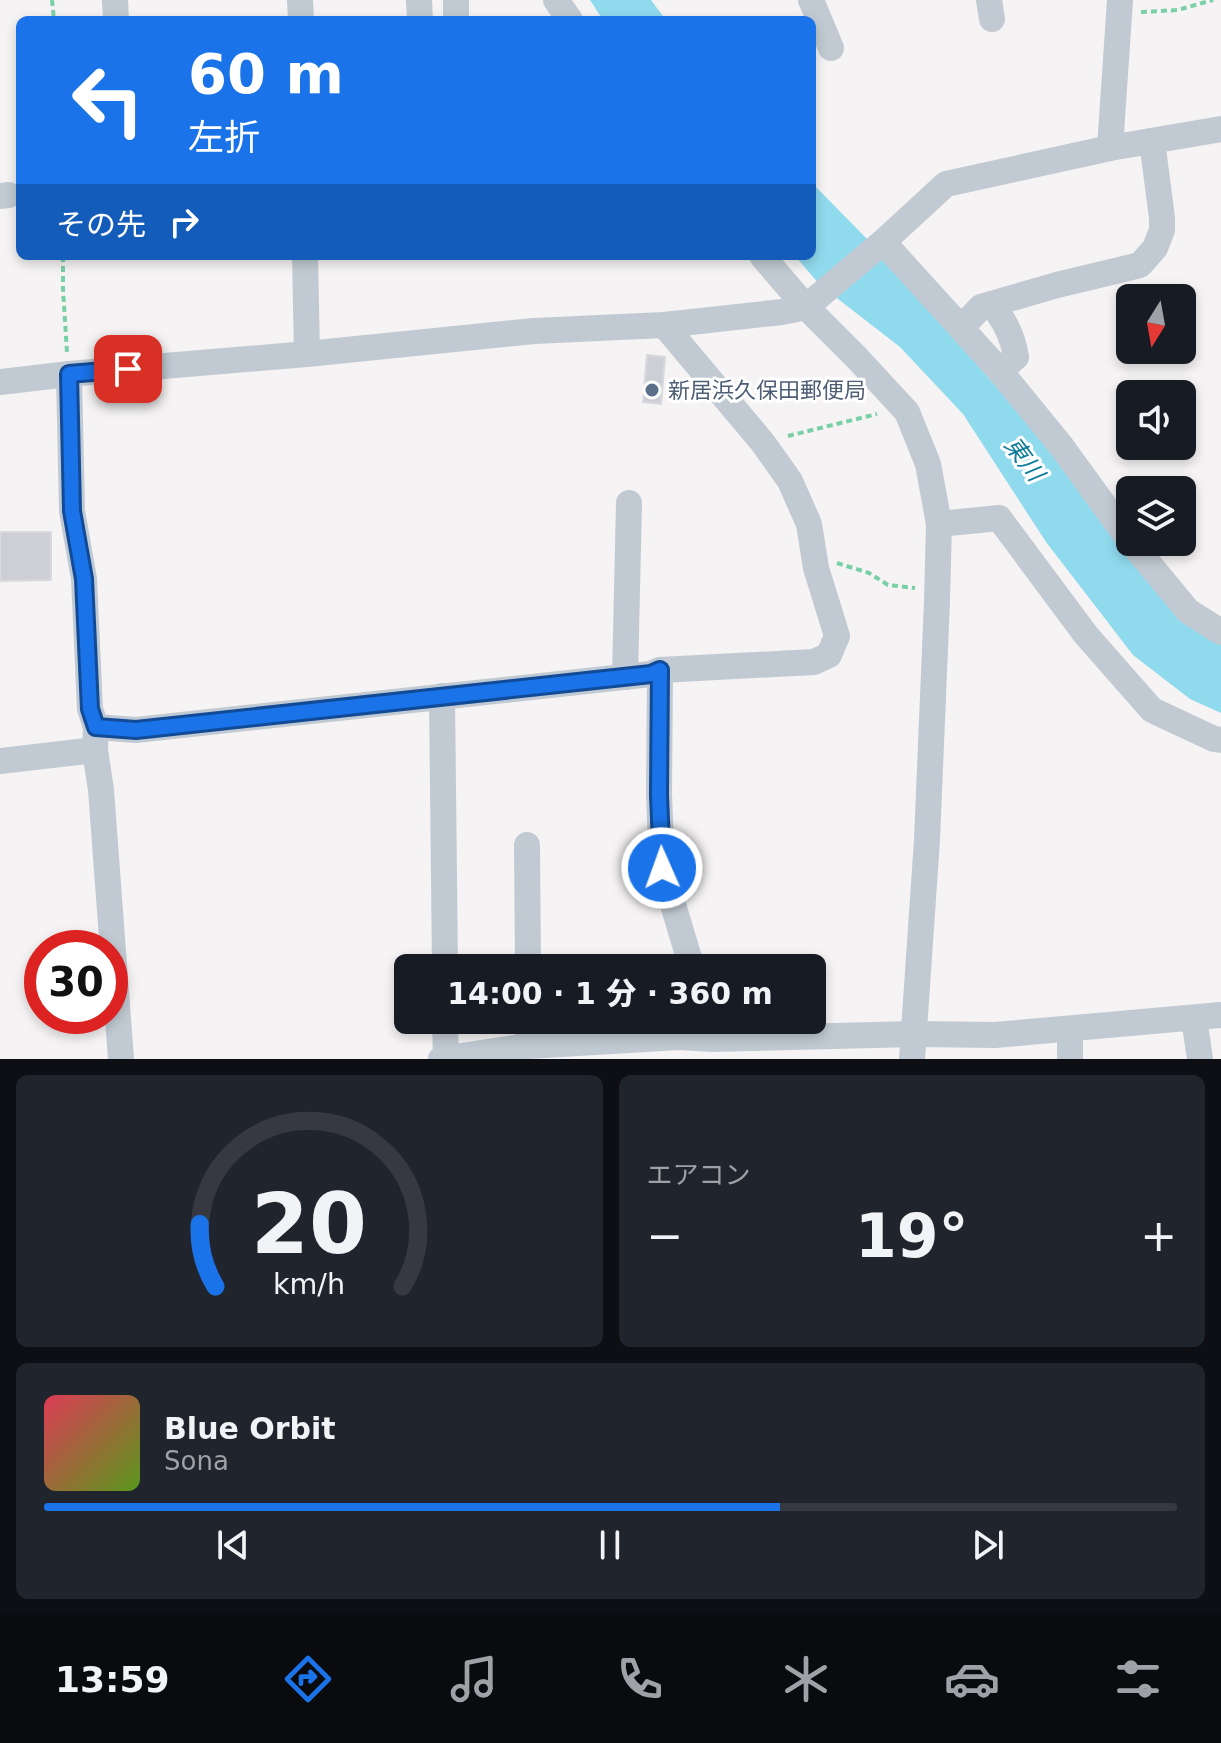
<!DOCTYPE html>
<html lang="ja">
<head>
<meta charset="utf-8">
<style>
  body { margin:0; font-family:"DejaVu Sans","Noto Sans JP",sans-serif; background:#20242c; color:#f1f3f6; height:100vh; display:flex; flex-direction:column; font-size:30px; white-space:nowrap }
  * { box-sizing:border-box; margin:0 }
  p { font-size:26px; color:#9ea1a6 }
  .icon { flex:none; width:44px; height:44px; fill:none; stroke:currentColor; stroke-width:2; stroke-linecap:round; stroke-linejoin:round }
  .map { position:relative; height:1059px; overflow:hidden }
  .drawer { display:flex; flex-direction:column; gap:16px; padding:16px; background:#0d0f14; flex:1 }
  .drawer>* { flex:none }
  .hud { position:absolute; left:16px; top:16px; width:800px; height:244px; border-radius:12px; box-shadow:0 4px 12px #0003; background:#1a73e8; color:#fff; overflow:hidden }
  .needle { width:52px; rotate:191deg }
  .controls { position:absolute; left:1116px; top:284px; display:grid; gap:16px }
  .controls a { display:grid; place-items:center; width:80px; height:80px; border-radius:12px; background:#171b24; box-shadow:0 4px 12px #0003; font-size:40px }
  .speed { position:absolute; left:24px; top:930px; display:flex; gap:16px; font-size:40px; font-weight:700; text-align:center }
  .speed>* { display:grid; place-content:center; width:104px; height:104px; border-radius:50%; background:#171b24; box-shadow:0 4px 12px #0003; line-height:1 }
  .speed .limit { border:12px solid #d22; background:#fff; color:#111 }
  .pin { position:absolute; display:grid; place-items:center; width:68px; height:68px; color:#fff; margin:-34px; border-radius:16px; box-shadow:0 4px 12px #0006 }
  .me { position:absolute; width:88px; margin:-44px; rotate:358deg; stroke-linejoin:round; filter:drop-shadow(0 0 6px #0008) }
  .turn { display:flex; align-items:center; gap:28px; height:168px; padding:0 40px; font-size:36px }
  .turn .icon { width:104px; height:104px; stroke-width:2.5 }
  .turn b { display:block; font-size:56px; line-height:68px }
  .then { display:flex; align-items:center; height:76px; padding:0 40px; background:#0003; gap:16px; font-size:30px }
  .big { font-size:60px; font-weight:800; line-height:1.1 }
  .drawer .widget { flex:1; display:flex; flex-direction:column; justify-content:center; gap:12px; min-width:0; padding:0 28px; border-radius:12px; background:#20242c }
  .drawer .dial { align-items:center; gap:0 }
  .dial svg { height:208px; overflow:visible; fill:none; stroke:#363941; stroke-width:7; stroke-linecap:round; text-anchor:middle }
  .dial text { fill:#f1f3f6; stroke:none }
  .song { display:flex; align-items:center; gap:24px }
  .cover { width:96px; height:96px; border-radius:12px; background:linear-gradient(135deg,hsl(350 70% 55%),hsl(90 70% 35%)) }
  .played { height:8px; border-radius:4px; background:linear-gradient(90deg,#1a73e8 65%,#363941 65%) }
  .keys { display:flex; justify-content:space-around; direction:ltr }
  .heat { display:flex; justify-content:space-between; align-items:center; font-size:44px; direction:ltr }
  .drawer .tiles { flex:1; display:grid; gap:16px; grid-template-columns:1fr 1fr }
  .widget:last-child { grid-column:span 2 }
  .trip { position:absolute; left:394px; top:954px; width:432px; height:80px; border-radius:12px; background:#171b24; box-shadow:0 4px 12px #0003; font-weight:800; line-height:80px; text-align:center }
  .menu { display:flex; height:128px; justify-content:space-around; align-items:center; background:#090b0e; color:#9ea1a6 }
  .menu .icon { width:56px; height:56px }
  .menu .selected { color:#1a73e8 }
  .menu b { font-size:36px; color:#f1f3f6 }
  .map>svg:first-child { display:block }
  .water { fill:#90daee }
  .building { fill:#cdcfd5; stroke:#d7d9de; stroke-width:2 }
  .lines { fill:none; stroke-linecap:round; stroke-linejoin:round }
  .path { stroke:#7ad0a6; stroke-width:4; stroke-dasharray:6 4; stroke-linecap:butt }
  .minor { stroke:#c1cad2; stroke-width:26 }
  .route-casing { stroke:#114b97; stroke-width:20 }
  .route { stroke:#1a73e8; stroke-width:14 }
  .service-dot { fill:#5c6f8a; stroke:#fff; stroke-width:3 }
  .labels { text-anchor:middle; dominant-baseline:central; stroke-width:6; stroke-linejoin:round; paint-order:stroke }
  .service-label { font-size:22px; fill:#4e5e75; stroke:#fff; text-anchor:start }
  .water-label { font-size:24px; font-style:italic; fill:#0c7c9b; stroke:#fff }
</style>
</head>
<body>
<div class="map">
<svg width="1221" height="1059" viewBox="0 0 1221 1059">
  <rect width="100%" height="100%" fill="#f5f3f3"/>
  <!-- water -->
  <g class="water">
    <path d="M590 0H651L666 20H603Z"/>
    <path d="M812 183 872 244 1221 645V713L1190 699 1133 655 1046 542 963 414 900 347 820 285 795 256H812Z"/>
  </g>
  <!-- building -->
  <g class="building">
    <path d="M647 355 665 357 661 404 643 402Z"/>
    <path d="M0 532H51V580L0 581Z"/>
  </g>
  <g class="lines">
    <!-- path -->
    <g class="path">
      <path d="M52 0 54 20"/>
      <path d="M1141 12 1178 10 1213 0"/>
      <path d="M63 256V289L67 353"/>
      <path d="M788 436 877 414"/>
      <path d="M837 563 869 573 888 585 915 588"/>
    </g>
    <!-- minor -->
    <g class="minor">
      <path d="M115 0 116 20"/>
      <path d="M300 0 301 20"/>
      <path d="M419 0 420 20"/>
      <path d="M456 0V20"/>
      <path d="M556 0 570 20"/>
      <path d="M811 0 831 48"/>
      <path d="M989 0 992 19"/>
      <path d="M1110 148 1120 0"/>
      <path d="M0 196 9 195"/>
      <path d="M883 242 1000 371 1062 447 1130 541"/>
      <path d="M305 256 307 354"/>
      <path d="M762 256 806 307 857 358 907 412 928 464 939 524 937 601 927 840 912 1059"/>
      <path d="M991 304C1004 319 1013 337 1016 357L1000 371"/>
      <path d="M962 327 981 307 1057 285 1140 265 1155 248 1162 230V218L1152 141"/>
      <path d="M69 374 72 511 84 579 90 709 96 727 136 730 651 674 660 670 814 662 829 655 837 636 816 568 809 524 790 481 763 443 664 325"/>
      <path d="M0 382 69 374 307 354 534 331 664 325 782 312 806 307 883 242 946 184 1110 148 1221 129"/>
      <path d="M939 524 999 518 1086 635 1152 710 1214 739 1221 740"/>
      <path d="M1131 542 1188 611 1221 632"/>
      <path d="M660 670 659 795 662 868 692 968"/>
      <path d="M625 677 629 503"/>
      <path d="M442 696 445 968"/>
      <path d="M96 727 95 750 101 790 121 1059"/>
      <path d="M0 761 95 750"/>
      <path d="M527 845 528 968"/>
      <path d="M1194 1018 1200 1059"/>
      <path d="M445 1020 446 1059"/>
      <path d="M528 1020V1046"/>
      <path d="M1070 1029V1059"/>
      <path d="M441 1059 528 1046 679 1037 713 1039 915 1034 995 1035 1221 1015"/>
    </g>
  </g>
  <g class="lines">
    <defs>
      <path id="route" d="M128 369 69 374 72 511 84 579 90 709 96 727 136 730 651 674 660 670 659 795 662 868"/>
    </defs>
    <!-- route casing -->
    <use href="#route" class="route-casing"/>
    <!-- route -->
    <use href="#route" class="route"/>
  </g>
  <!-- markers -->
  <circle class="service-dot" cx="652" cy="390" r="8"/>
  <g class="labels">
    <!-- service labels -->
    <g class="service-label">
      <text x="668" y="390">新居浜久保田郵便局</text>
    </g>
    <!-- water labels -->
    <g class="water-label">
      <text transform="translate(1024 459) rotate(53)">東川</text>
    </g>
  </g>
</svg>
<div class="controls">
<a><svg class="needle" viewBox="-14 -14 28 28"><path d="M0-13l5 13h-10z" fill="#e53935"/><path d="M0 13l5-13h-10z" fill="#9ea1a6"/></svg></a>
<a><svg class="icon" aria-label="sound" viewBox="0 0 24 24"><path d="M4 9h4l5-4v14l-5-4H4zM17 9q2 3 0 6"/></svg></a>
<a><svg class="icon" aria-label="layers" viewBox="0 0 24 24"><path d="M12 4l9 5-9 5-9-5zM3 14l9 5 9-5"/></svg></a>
</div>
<div class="speed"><div class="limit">30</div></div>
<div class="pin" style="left:128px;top:369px;background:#d93025"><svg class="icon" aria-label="arrive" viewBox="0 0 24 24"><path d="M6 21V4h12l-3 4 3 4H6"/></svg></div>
<svg class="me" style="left:662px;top:868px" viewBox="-20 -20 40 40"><circle r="17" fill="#1a73e8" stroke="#fff" stroke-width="3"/><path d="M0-11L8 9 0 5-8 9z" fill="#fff"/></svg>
<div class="trip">14:00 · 1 分 · 360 m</div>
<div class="hud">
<div class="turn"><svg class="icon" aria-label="left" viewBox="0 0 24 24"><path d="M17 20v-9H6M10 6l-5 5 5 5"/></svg><div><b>60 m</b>左折</div></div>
<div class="then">その先<svg class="icon" aria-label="right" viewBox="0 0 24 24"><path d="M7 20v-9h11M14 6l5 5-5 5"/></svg></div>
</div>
</div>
<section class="drawer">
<div class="tiles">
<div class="widget dial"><svg viewBox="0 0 100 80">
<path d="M14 69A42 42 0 1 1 86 69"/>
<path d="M14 69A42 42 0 0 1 8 45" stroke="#1a73e8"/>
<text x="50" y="56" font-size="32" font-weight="700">20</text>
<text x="50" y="72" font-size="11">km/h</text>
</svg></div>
<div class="widget"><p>エアコン</p>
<div class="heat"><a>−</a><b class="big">19°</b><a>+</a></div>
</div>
<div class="widget">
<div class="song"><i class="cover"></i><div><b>Blue Orbit</b><p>Sona</p></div></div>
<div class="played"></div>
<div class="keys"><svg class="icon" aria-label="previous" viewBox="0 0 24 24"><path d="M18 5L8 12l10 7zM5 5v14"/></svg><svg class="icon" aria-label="pause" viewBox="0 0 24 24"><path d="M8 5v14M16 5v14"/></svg><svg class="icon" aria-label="next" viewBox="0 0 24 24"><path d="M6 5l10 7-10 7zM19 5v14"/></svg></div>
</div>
</div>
</section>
<nav class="menu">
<b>13:59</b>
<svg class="icon selected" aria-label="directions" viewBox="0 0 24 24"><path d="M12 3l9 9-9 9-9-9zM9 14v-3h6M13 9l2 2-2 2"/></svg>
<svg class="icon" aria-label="music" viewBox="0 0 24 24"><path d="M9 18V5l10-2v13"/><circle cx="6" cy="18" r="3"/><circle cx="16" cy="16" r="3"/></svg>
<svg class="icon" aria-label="phone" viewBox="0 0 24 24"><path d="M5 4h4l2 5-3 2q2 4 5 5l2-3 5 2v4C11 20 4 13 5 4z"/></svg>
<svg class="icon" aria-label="climate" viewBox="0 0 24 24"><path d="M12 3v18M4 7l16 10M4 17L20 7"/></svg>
<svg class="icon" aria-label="car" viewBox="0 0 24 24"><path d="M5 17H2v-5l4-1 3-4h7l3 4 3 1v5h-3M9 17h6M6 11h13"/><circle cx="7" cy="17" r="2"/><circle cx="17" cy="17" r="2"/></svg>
<svg class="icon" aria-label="filters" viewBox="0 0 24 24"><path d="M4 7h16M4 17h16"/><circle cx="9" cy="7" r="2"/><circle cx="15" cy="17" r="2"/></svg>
</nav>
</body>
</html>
